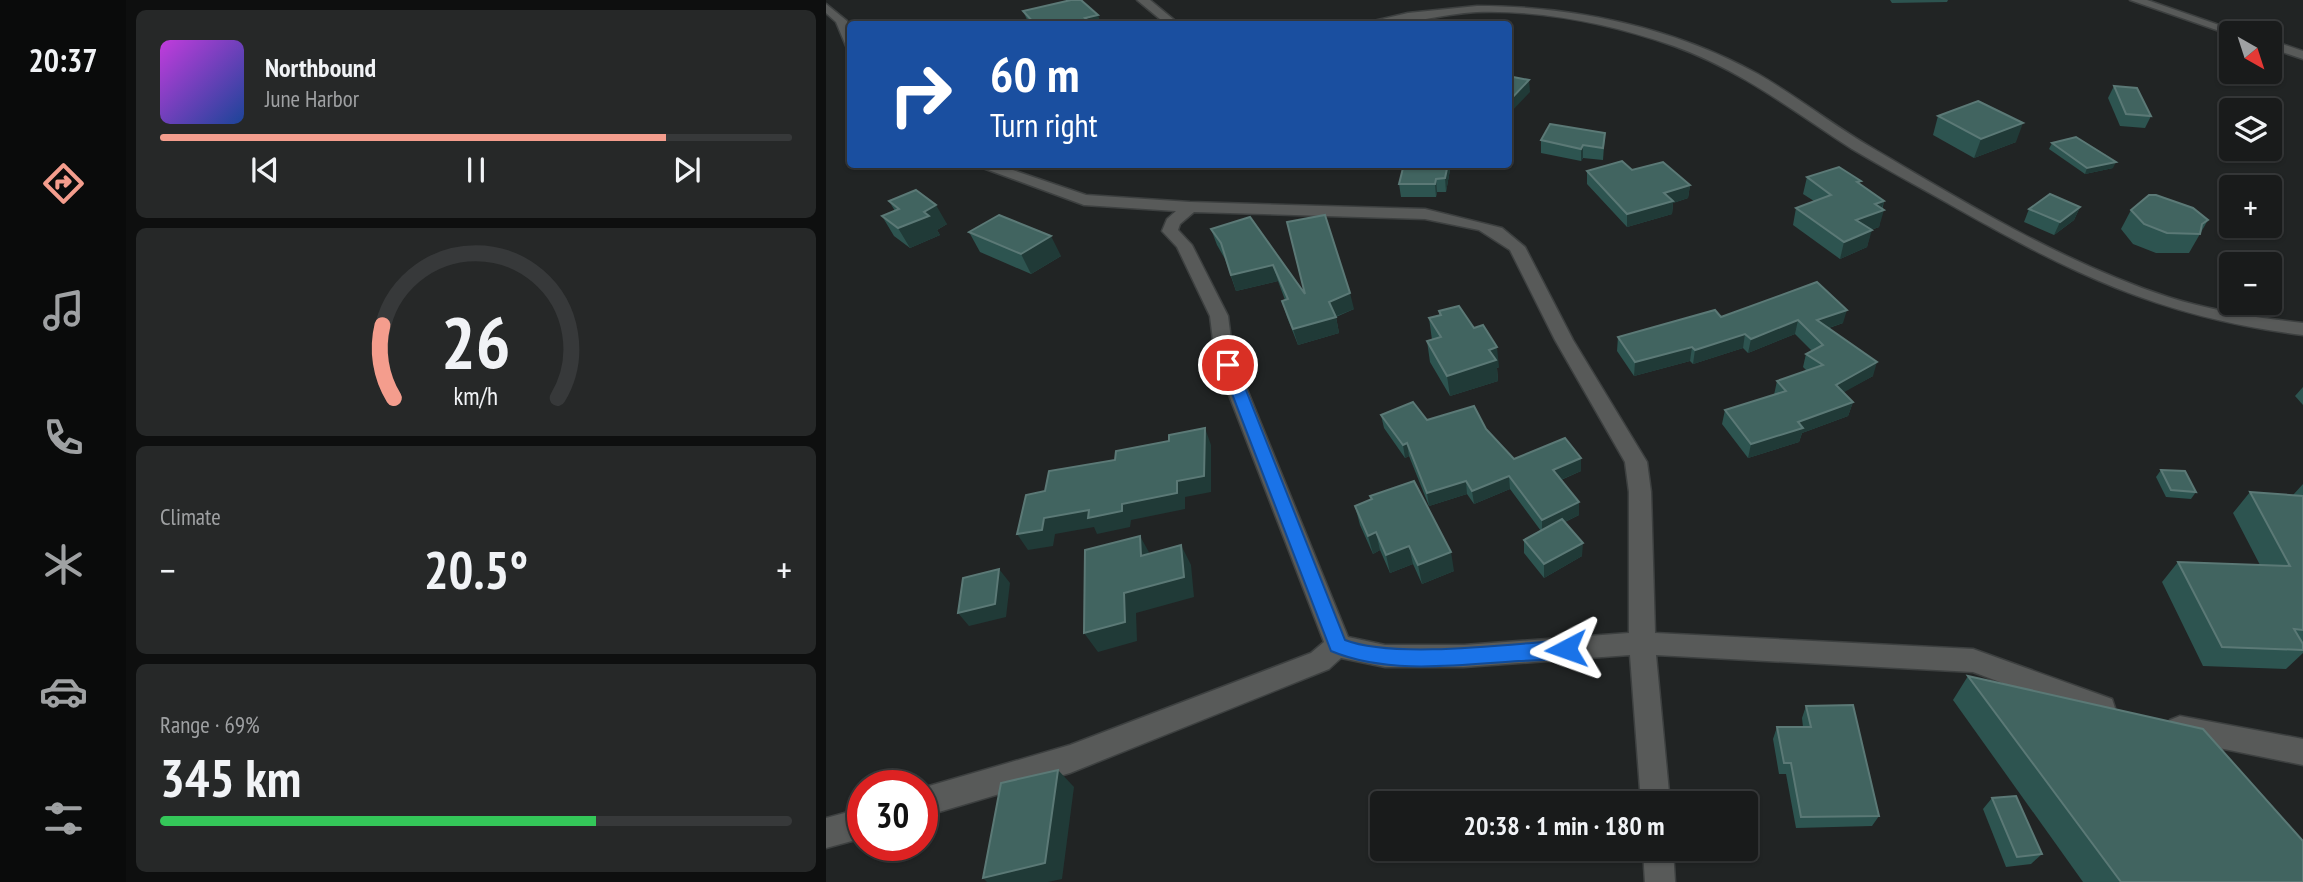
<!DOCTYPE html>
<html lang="en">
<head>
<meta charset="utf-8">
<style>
  body { margin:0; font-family:"PT Sans Narrow",sans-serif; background:#262828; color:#f1f3f6; height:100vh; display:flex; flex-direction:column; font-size:26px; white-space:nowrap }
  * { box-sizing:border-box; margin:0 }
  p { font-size:23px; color:#9fa1a3 }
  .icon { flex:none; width:38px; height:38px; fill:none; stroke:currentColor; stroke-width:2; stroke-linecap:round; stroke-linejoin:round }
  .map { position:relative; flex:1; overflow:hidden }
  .drawer { display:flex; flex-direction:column; gap:10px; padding:10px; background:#0e0f0f; width:700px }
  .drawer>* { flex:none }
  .guide { position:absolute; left:21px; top:21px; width:665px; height:147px; border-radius:7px; box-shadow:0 2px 5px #0004,0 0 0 2px #37393a; background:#1a4fa0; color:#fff; overflow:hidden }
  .needle { width:46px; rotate:141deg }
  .buttons { position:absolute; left:1393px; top:21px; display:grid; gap:14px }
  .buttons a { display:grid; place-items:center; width:63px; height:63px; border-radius:7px; background:#191b1b; box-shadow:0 2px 5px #0004,0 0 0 2px #37393a; font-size:35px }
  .speed { position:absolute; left:21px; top:770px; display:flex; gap:14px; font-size:35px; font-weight:700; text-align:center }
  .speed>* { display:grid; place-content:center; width:91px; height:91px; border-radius:50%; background:#191b1b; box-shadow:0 2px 5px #0004,0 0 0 2px #37393a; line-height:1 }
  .speed .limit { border:10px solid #d22; background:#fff; color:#111 }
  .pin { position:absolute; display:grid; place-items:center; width:60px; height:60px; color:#fff; margin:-30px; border:4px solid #fff; border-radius:50%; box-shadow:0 2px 7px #0007 }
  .me { position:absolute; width:77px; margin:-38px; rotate:266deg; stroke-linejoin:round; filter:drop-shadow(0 0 5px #0008) }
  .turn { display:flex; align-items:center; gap:24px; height:147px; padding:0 28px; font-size:32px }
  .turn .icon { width:91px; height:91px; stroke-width:2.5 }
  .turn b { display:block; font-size:49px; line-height:60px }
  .big { font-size:52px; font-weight:600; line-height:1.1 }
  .drawer .tile { flex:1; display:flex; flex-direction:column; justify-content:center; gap:10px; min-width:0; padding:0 24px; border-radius:10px; background:#262828 }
  .drawer .dial { align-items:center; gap:0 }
  .dial svg { height:182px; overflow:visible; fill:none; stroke:#37393a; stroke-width:7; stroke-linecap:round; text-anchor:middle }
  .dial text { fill:#f1f3f6; stroke:none }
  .song { display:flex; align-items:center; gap:21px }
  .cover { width:84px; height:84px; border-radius:10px; background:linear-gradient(135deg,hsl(290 70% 55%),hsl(220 70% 35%)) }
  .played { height:7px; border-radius:4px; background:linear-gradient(90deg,#f49d8d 80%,#37393a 80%) }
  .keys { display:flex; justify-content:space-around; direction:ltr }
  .heat { display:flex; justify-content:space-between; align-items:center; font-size:38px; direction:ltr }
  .charge { height:10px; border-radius:5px; background:linear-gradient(90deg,#34c759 69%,#37393a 0) }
  .trip { position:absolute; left:544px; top:791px; width:388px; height:70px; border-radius:7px; background:#191b1b; box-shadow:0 2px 5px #0004,0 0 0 2px #37393a; font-weight:600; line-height:70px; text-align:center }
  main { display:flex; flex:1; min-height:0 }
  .tab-bar { display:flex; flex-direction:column; width:126px; justify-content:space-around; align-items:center; background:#0a0b0b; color:#9fa1a3 }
  .tab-bar .icon { width:49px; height:49px }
  .tab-bar .on { color:#f49d8d }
  .tab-bar b { font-size:32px; color:#f1f3f6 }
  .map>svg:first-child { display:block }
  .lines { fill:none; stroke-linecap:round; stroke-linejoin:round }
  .street-casing { stroke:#3d4040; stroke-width:3 }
  .street { fill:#585a59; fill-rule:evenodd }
  .wall { fill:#2d5450 }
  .shaded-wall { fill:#203a37 }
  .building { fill:#416460; stroke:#5b7976; stroke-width:2 }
  .route { fill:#1a73e8; stroke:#114b97; stroke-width:2 }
</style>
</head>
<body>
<main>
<nav class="tab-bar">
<b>20:37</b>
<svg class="icon on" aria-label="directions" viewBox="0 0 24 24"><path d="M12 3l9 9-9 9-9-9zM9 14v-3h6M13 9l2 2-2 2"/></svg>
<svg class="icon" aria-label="music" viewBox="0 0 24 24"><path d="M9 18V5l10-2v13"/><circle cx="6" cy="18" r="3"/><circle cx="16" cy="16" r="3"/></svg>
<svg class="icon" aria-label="phone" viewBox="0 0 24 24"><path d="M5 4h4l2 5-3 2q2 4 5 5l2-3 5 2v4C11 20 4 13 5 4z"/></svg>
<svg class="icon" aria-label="climate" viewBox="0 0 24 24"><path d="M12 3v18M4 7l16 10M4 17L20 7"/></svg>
<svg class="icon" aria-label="car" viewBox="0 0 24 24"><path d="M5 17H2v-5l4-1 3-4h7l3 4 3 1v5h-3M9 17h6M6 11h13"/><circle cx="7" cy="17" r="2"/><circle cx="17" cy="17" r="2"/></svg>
<svg class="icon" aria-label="filters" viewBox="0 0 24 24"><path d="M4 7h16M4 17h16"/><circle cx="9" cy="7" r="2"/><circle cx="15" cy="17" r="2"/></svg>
</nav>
<section class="drawer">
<div class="tile">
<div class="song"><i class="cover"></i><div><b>Northbound</b><p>June Harbor</p></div></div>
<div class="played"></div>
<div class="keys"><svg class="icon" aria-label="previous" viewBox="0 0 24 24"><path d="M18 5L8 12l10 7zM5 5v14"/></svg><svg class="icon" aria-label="pause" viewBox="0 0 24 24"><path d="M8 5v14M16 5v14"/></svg><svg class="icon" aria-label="next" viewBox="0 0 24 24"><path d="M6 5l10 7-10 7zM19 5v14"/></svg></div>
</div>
<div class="tile dial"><svg viewBox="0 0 100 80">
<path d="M14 69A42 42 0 1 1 86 69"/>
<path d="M14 69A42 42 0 0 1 9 37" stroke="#f49d8d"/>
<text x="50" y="56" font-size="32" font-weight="700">26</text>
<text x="50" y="72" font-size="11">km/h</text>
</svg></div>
<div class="tile"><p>Climate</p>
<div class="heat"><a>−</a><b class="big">20.5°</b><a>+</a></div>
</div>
<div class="tile"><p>Range · 69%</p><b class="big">345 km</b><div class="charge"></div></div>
</section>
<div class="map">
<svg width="1477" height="882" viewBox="0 0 1477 882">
  <rect width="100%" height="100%" fill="#212424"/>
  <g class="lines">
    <defs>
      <g id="street">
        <path d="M311 0H324L353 24H340Z"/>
        <path d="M1304 0H1321L1416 33 1405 35Z"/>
        <path d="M0 4 21 21 24 47 20 46 10 22 0 13Z"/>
        <path d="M651 6C747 6 847 27 932 74 972 97 1008 126 1048 149 1141 204 1238 263 1342 297 1386 311 1431 318 1477 323V335C1332 317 1243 272 1118 201 1088 184 1056 167 1026 149 967 111 915 70 848 46 785 24 717 10 651 12 612 14 573 28 535 24L582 13Z"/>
        <path d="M1444 40 1477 51V59L1444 48Z"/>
        <path d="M146 164H169L260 195 364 202 599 209 676 228 699 247 747 340 821 462 825 492 829 633 1147 649 1286 699 1289 708 1286 717 1276 720 1147 672 830 655 844 803H815L804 655 638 667H559L515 658 503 669 244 773 96 817V788L244 745 485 653 498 642 398 382 388 348 384 316 351 247 336 231 341 219 350 211 258 205ZM368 212 599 219 653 230 684 250 729 340 799 462 803 492V633L638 645H559L522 637 418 382 406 348 402 316 366 245 352 230 354 224Z"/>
        <path d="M1354 716 1477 739V765L1344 738 1340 729 1344 720Z"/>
        <path d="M37 808V838L0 848V818Z"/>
        <path d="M817 849H847L849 882H819Z"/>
      </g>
    </defs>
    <!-- street casing -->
    <use href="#street" class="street-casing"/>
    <!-- street -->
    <use href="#street" class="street"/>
  </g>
  <!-- wall -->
  <g class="wall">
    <path d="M1064 0H1122L1121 2 1066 3Z"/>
    <path d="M197 11 275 24H203Z"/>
    <path d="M1288 86 1325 116 1319 128 1294 126 1282 98Z"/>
    <path d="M1112 116 1190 142 1148 158 1107 135Z"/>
    <path d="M779 133 777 160 757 158 755 161 715 153V140Z"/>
    <path d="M1226 143 1287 168 1259 174 1223 149Z"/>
    <path d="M578 164H625L620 192H611L610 197H575L573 184Z"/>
    <path d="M806 170 864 185 862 198 847 203 846 214 801 227 761 184V171Z"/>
    <path d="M981 177 1034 184 1058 201 1053 227 1045 230 1041 247 1014 259 967 225 970 208 988 201 977 194Z"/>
    <path d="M63 201 121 224 111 230 114 235 84 248 68 236 56 216 69 211Z"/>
    <path d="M1254 207 1248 220 1228 235 1198 222 1203 209Z"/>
    <path d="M1305 210 1382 220 1363 253H1330L1307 244 1295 229Z"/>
    <path d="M424 217 479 294 528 309 510 317 513 333 472 345 461 317 456 301 459 300 452 281 410 291 399 259 391 245 385 229Z"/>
    <path d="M143 232 235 256 205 274 154 252Z"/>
    <path d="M991 282 1017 323 1003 328 1047 376 1017 392 1027 402 1022 416 976 433 973 442 922 458 896 424 899 410 948 395 951 381 981 371 977 367 980 354 986 351 969 334 922 353 917 348 867 364 864 361 808 376 791 351 792 337 895 317Z"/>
    <path d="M613 311 673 367 671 368 672 381 624 396 604 362 601 341 606 340 603 318 613 315Z"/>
    <path d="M1477 387V405L1469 396Z"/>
    <path d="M555 415 601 420 660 429 688 459 755 458V471L735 480 753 515 739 522 756 556 718 578 698 553V540L715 531 684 489 648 504 641 494 603 506 583 456 579 458 558 428Z"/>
    <path d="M1335 470 1370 492 1365 499 1340 497 1330 477Z"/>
    <path d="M1477 484V653L1460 669 1377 666 1336 582 1352 562 1434 565 1407 513 1424 492 1467 495Z"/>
    <path d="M544 496 628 571 596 584 587 564 564 573 554 550 547 554 534 525 529 506 545 499Z"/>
    <path d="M1142 676 1477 882H1257L1127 700Z"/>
    <path d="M980 706 1053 816 1046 826 970 828 960 774H953L947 739 951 727H977L976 718Z"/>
    <path d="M1166 798 1216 854 1205 864 1180 867 1157 809Z"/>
  </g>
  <!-- shaded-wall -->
  <g class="shaded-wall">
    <path d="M272 15 275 24H261L259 18Z"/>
    <path d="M703 80 704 92 682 115V102Z"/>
    <path d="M1197 123 1190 142 1148 158 1155 139Z"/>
    <path d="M757 145V158L755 161V149Z"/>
    <path d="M1290 162 1287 168 1259 174 1261 168Z"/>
    <path d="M622 164H625L620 192 619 178Z"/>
    <path d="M610 179 611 192 610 197 609 184Z"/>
    <path d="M864 185 862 198 847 203 846 214 801 227V214L838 193Z"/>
    <path d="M1058 201 1055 211 1058 210 1053 227 1025 237 1030 220 1049 204Z"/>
    <path d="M110 205 121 224 111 230 114 235 84 248 72 228Z"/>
    <path d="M1254 207 1248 220 1228 235 1234 222Z"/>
    <path d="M1046 230 1041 247 1014 259 1018 242Z"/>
    <path d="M225 236 235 256 205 274 195 254Z"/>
    <path d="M447 265 452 281 410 291 405 275Z"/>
    <path d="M524 293 528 309 508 317H510L513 333 472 345 467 329 503 302Z"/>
    <path d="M1021 310 1017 323 987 333 991 320Z"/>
    <path d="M972 320 969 334 922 353 925 339Z"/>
    <path d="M919 334 917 348 867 364 869 350Z"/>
    <path d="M671 347 673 367 671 368 672 381 624 396 621 376 663 350Z"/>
    <path d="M866 347 864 361 808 376 809 362Z"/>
    <path d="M1051 362 1047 376 1006 399 1010 385Z"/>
    <path d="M1027 402 1022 416 976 433 973 442 922 458 925 444 972 422Z"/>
    <path d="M379 428 385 445V492L359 497V509L305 520 304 527 271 534 268 527 229 534 227 546 202 550 191 534 218 518 296 504 351 481Z"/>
    <path d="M581 443 583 456 579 458 577 445Z"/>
    <path d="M755 458V471L727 483V470Z"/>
    <path d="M683 476 684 489 648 504 646 491Z"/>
    <path d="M640 481 641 494 603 506 601 493Z"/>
    <path d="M753 502V515L716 533V520Z"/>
    <path d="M550 532 554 550 547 554 542 536Z"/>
    <path d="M314 536 325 556H315Z"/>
    <path d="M757 543 756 556 718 578V564Z"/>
    <path d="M355 545 365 565 368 597 310 613 311 641 272 652 258 633 298 593Z"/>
    <path d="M583 546 587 564 564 573 560 555Z"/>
    <path d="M625 552 628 571 596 584 592 565Z"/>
    <path d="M173 569 184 583 180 617 143 626 132 613Z"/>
    <path d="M232 770 248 787 236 879 222 882H161L157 878Z"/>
  </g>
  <!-- building -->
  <g class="building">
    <path d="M245 0H255L272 15 259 18 266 24H209L197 11Z"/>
    <path d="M682 76 703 80 682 102Z"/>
    <path d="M1288 86 1311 88 1325 116 1300 114Z"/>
    <path d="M1152 101 1197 123 1155 139 1112 116Z"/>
    <path d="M724 124 779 133 777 148 757 145 755 149 715 140Z"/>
    <path d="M1250 137 1290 162 1261 168 1226 143Z"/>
    <path d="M796 161 806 170 837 162 864 185 838 193 847 201 801 214 761 171Z"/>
    <path d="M578 164H622L619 178 610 179 609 184H573Z"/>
    <path d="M1013 167 1035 181 1031 182 1058 201 1049 204 1058 210 1030 220 1046 230 1018 242 970 208 1005 195 981 177Z"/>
    <path d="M90 190 110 205 98 212 103 216 72 228 56 216 73 209 63 201Z"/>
    <path d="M1224 194 1254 207 1234 222 1203 209Z"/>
    <path d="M1323 195H1330L1367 208 1382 220 1376 224 1374 234 1341 233 1318 224 1305 210Z"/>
    <path d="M173 215 225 236 195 254 143 232Z"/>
    <path d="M499 215 524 293 503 302 510 317 467 329 456 301 462 299 447 265 405 275 395 243 385 229 424 217 479 294 461 222Z"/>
    <path d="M991 282 1021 310 991 320 1051 362 1010 385 1027 402 972 422 977 428 925 444 899 410 960 391 951 381 997 365 980 354 997 345 972 320 925 339 919 334 869 350 866 347 809 362 792 337 889 310 895 317Z"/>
    <path d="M633 306 648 328 657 325 671 347 663 350 670 360 621 376 601 341 615 337 603 318 615 315 613 311Z"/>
    <path d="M587 402 601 420 648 406 660 429 688 459 739 438 755 458 727 470 753 502 716 520 683 476 646 491 640 481 601 493 581 443 577 445 555 415Z"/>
    <path d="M379 428 378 476 351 481V493L296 504V511L262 518 263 510 218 518 216 530 191 534 200 495 219 491 223 471 289 460 290 451 343 441V435Z"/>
    <path d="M1335 470 1359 471 1370 492 1345 490Z"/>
    <path d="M588 481 625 552 592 565 583 546 560 555 550 532 542 536 529 506 546 499 544 496Z"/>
    <path d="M1424 492 1477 496V630L1468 629 1477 644V650L1396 647 1352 562 1464 566Z"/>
    <path d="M736 519 757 543 718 564 698 540Z"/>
    <path d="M314 536 315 556 355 545 358 577 298 593 299 622 258 633 259 550Z"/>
    <path d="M173 569 169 604 132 613 137 578Z"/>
    <path d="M1142 676 1377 729 1477 841V882H1295Z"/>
    <path d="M1027 705 1053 816 975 817 965 763H958L951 727H985L980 706Z"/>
    <path d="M232 770 219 863 157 878 175 783Z"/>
    <path d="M1190 796 1216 854 1191 857 1166 798Z"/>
  </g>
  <!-- route -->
  <path class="route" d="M402 360 410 365 519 640C568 659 685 644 740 640L747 643 750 649 747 655C731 661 710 660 693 661 633 665 562 675 505 651L395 365Z"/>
</svg>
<div class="buttons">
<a><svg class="needle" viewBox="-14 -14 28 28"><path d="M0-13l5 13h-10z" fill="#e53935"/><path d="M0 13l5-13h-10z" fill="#9fa1a3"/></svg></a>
<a><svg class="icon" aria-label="layers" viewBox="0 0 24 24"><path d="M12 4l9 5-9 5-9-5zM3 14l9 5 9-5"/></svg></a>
<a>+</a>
<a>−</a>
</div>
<div class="speed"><div class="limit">30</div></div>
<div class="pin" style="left:402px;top:365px;background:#d93025"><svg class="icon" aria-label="arrive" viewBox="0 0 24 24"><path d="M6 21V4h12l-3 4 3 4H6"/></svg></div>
<svg class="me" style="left:740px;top:649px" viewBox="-20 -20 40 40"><path d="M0-17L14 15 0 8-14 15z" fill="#1a73e8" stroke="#fff" stroke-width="4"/></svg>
<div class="trip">20:38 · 1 min · 180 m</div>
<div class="guide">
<div class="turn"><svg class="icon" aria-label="right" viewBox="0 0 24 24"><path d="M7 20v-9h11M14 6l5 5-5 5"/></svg><div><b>60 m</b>Turn right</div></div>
</div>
</div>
</main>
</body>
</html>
